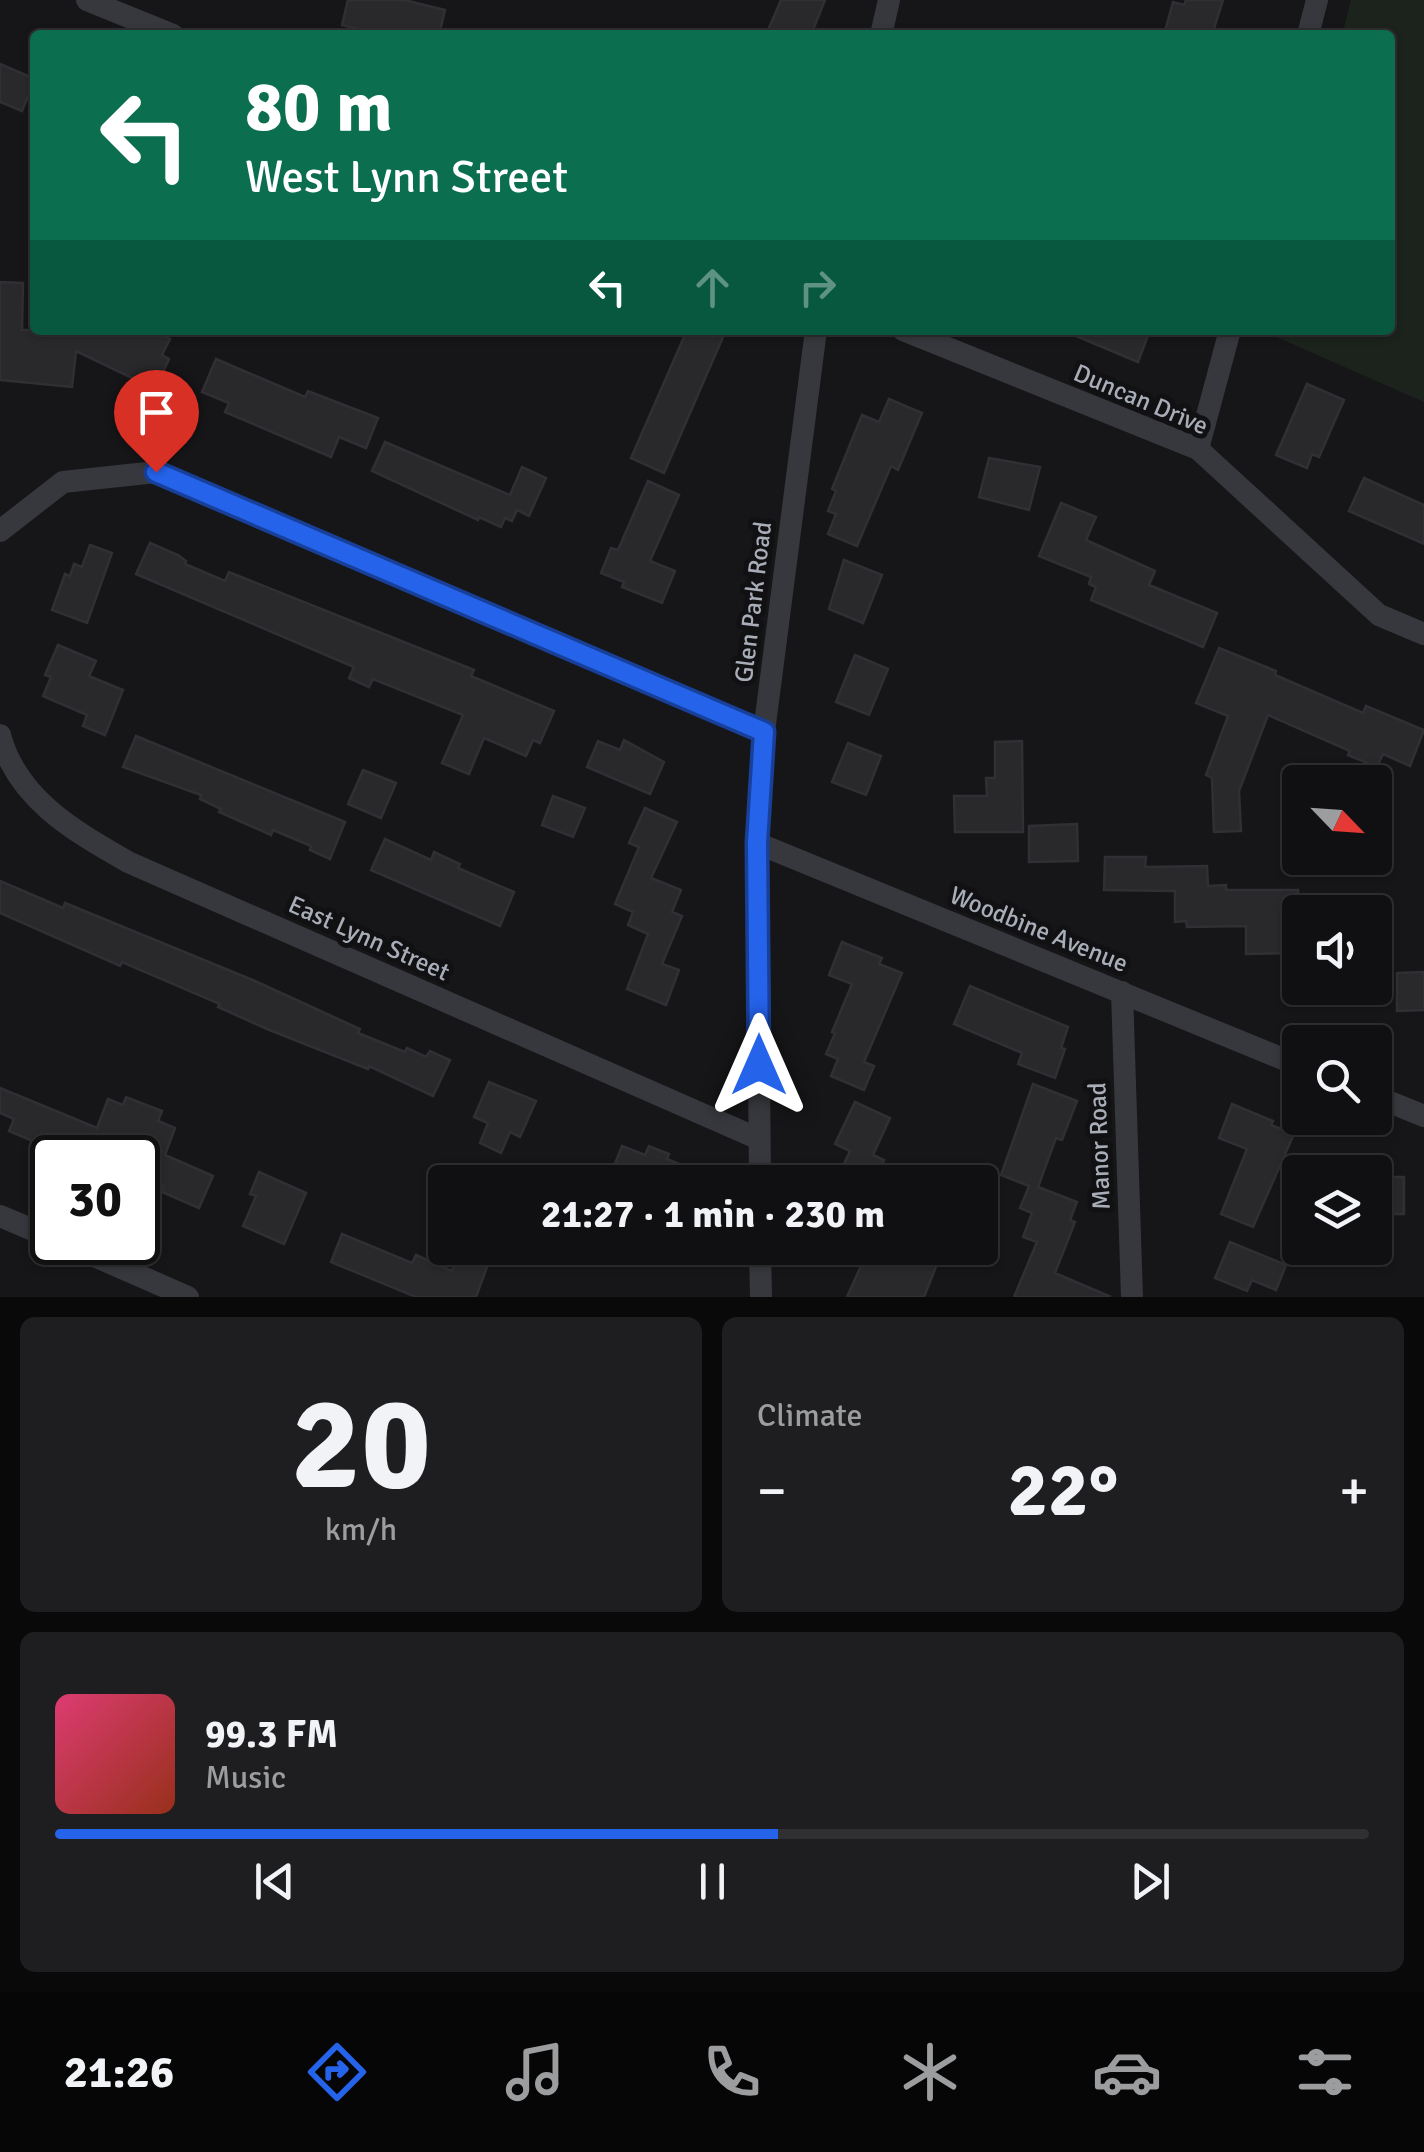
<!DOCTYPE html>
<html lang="en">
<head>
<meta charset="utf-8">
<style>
  body { margin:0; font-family:Signika,sans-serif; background:#1e1e20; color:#f1f3f6; height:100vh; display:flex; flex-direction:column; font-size:38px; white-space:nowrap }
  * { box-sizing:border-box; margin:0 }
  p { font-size:32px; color:#9c9d9f }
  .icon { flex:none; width:55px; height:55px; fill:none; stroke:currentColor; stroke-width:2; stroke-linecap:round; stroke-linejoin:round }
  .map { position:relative; height:1297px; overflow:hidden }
  .details { display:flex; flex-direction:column; gap:20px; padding:20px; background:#09090a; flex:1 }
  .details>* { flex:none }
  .hud { position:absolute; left:30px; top:30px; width:1365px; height:305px; border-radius:10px; box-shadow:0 2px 8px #0004,0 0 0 2px #303032; background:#0b6e4f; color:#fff; overflow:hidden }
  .needle { width:65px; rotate:115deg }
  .tools { position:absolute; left:1282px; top:765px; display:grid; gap:20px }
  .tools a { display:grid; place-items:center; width:110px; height:110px; border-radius:10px; background:#101012; box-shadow:0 2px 8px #0004,0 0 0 2px #303032; font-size:50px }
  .speed { position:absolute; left:30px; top:1135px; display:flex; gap:20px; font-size:50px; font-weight:700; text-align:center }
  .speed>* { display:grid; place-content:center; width:130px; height:130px; border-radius:50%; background:#101012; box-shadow:0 2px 8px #0004,0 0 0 2px #303032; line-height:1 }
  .speed .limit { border:5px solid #111; border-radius:15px; background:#fff; color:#111 }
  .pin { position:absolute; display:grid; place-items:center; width:85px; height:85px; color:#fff; margin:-102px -42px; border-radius:50% 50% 50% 0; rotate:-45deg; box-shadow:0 0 10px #0007 }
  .pin .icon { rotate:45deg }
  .me { position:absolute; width:110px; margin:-55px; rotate:0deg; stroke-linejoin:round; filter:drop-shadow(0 0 8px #0008) }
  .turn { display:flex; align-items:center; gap:35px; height:210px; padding:0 50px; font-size:45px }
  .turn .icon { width:130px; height:130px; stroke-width:2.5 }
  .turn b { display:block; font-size:70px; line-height:85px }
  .lanes { display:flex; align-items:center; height:95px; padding:0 50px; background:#0003; justify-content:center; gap:50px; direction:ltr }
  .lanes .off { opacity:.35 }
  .big { font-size:75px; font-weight:700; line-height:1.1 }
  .details .tile { flex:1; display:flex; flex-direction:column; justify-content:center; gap:15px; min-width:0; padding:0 35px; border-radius:15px; background:#1e1e20 }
  .details .dial { align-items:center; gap:0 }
  .dial b { font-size:130px; line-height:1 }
  .song { display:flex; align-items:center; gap:30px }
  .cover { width:120px; height:120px; border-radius:15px; background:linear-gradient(135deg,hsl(340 70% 55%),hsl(10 70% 35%)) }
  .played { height:10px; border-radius:5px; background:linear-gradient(90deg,#2563eb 55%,#303032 55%) }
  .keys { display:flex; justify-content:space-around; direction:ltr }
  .heat { display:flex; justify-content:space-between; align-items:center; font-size:55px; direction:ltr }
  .details .tiles { flex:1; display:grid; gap:20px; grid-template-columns:1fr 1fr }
  .tile:last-child { grid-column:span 2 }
  .trip { position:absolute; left:428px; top:1165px; width:570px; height:100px; border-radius:10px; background:#101012; box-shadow:0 2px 8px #0004,0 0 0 2px #303032; font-weight:700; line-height:100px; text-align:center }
  .menu { display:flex; height:160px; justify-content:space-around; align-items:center; background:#060607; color:#9c9d9f }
  .menu .icon { width:70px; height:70px }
  .menu .active { color:#2563eb }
  .menu b { font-size:45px; color:#f1f3f6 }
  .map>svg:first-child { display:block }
  .green { fill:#1c231d }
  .building { fill:#29292c; stroke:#303034; stroke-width:2.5 }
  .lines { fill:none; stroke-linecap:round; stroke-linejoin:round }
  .street { stroke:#37383d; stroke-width:22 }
  .route-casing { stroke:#184099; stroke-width:25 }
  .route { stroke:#2563eb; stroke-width:18 }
  .labels { text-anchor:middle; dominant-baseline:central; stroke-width:10; stroke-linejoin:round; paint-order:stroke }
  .street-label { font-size:25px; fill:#a8adb8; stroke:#111113 }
</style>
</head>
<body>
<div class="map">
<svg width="1424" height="1297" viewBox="0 0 1424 1297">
  <rect width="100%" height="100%" fill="#161618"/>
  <!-- green -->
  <path class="green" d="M1351 0H1424V402L1265 332 1390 330V35H1342Z"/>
  <!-- building -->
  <g class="building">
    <path d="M348 0H404L445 10 439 35H384L342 25Z"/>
    <path d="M781 0H825L811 35H766Z"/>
    <path d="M1186 0H1223L1212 35H1164L1173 2 1184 5Z"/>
    <path d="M0 64 35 79 22 111 0 102Z"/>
    <path d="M0 282 23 283 22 330H152L170 339 162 355 169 359 155 389 76 351 72 387 0 380Z"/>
    <path d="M687 330H726L664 473 631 458Z"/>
    <path d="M1062 330H1150L1138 362Z"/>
    <path d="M216 359 305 397 308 391 378 418 366 448 339 437 331 457 225 412 229 403 202 392Z"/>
    <path d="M1307 384 1344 400 1319 457 1312 454 1307 468 1276 455Z"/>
    <path d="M889 399 922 413 898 470 891 466 857 546 828 534 836 514 828 511 836 491 832 489 862 415 879 422Z"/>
    <path d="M385 442 510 495 522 467 546 478 529 516 517 510 512 521 505 518 501 527 479 517 478 520 372 471Z"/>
    <path d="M989 458 1040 467 1029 510 979 497Z"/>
    <path d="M1364 478 1424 505V544L1349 511Z"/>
    <path d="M648 481 679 495 650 561 675 571 662 603 622 587 624 582 601 573 611 548 618 550Z"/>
    <path d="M1061 503 1096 517 1086 540 1155 571 1149 585 1217 613 1203 647 1091 600 1096 587 1089 584 1091 577 1039 556Z"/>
    <path d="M150 543 178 555 186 561 185 564 225 581 229 572 474 670 471 676 554 711 540 743 533 740 526 756 484 738 469 774 442 763 463 715 373 679 369 687 349 678 354 667 136 574Z"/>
    <path d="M90 545 112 553 87 623 52 610 65 574 70 576 74 564 82 567Z"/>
    <path d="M844 560 882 575 863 623 829 609Z"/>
    <path d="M58 645 96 661 89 676 123 690 105 735 83 726 87 715 43 696 51 677 45 675Z"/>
    <path d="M1219 648 1276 671 1275 675 1363 713 1366 706 1424 730 1410 766 1383 754 1377 767 1348 755 1350 751 1268 715 1239 791 1241 831 1214 832 1212 778 1206 775 1228 716 1196 703Z"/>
    <path d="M855 655 888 669 869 715 836 702Z"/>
    <path d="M136 736 345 822 330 859 310 850 311 846 273 830 271 835 219 812 221 809 200 799 201 795 123 767Z"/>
    <path d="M624 740 664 762 650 794 587 767 598 741 620 750Z"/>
    <path d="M1022 741 1023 832H955L954 796H987L986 778H995V742Z"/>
    <path d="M848 743 881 756 866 795 832 782Z"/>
    <path d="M363 770 396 783 381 818 348 804Z"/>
    <path d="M553 796 585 808 573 837 542 825Z"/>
    <path d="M645 808 677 822 651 878 681 890 672 912 682 916 662 964 679 970 666 1005 627 989 648 934 628 925 633 912 615 904 639 847 629 843Z"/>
    <path d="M1077 824 1078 861 1029 862V826Z"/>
    <path d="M385 839 431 860 434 852 460 864 458 868 514 892 500 926 371 870Z"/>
    <path d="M1105 857H1146L1145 867 1207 866 1208 886 1226 885V890H1298L1300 953 1246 954V926L1187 927 1186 921 1175 922V891L1104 890Z"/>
    <path d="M0 881 63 908 65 903 255 981 360 1029 358 1033 405 1052 407 1048 426 1057 430 1051 450 1060 433 1096 369 1066 368 1069 267 1029 218 1007 220 1004 122 962 120 966 0 913Z"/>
    <path d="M842 942 882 958 879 964 902 973 864 1062 874 1066 864 1090 831 1076 838 1059 826 1054 835 1033 832 1032 852 984 829 975Z"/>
    <path d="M1424 972V1010L1397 1011V973Z"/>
    <path d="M970 986 1068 1027 1061 1048 1065 1049 1055 1078 1018 1064 1022 1053 954 1024Z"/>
    <path d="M489 1082 536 1101 520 1137 510 1132 501 1153 480 1143 488 1123 474 1117Z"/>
    <path d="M1033 1084 1077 1101 1062 1140 1056 1138 1038 1187 1077 1202 1070 1220 1075 1222 1055 1273 1111 1297H1014L1037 1242 1023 1237 1032 1213 1020 1208 1029 1186 1001 1175Z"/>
    <path d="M0 1088 97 1128 108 1099 123 1105 126 1097 162 1111 158 1121 175 1128 165 1155 213 1176 199 1208 162 1192 164 1186 138 1176V1158H92L49 1141 47 1147 9 1131 14 1119 0 1113Z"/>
    <path d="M855 1102 890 1118 873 1155 884 1160 873 1182 842 1168 850 1151 835 1144Z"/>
    <path d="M1232 1104 1273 1121 1271 1125 1294 1134 1253 1227 1221 1214 1247 1149 1219 1138Z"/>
    <path d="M622 1146 645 1155 649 1146 669 1154 667 1159 722 1182H634L611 1173Z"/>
    <path d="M259 1172 306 1193 284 1244 243 1226 256 1196 250 1194Z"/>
    <rect x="1375" y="1177" width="29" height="37"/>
    <path d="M342 1234 412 1263 416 1255 452 1271 460 1248H494L476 1297H416L331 1262Z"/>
    <path d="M1230 1242 1286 1265 1276 1290 1252 1280 1247 1291 1215 1278Z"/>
    <path d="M869 1248H924L941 1254 924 1297H847Z"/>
  </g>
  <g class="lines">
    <!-- street -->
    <g class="street">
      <path d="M87 0 173 35"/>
      <path d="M881 35 889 0"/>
      <path d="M1308 35 1317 0"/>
      <path d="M903 330 1198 449 1379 615 1424 634"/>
      <path d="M1198 449 1230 330"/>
      <path d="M0 531 63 482 156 472 764 732"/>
      <path d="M0 735C17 799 74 831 128 862L759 1139"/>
      <path d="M757 843 1300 1066"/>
      <path d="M1122 992 1132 1297"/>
      <path d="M1375 1096 1424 1116"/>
      <path d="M760 1182 757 843 764 732 816 330"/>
      <path d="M0 1216 52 1238"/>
      <path d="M62 1242 188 1297"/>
      <path d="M760 1248 761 1297"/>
    </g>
  </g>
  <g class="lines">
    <defs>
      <path id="route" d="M156 472 764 732 757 843 759 1065"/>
    </defs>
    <!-- route casing -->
    <use href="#route" class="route-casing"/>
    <!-- route -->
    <use href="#route" class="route"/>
  </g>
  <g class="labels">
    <!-- street labels -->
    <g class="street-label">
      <text transform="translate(1141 399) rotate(23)">Duncan Drive</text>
      <text transform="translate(753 602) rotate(-83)">Glen Park Road</text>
      <text transform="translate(1039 929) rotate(22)">Woodbine Avenue</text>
      <text transform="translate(369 938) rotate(24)">East Lynn Street</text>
      <text transform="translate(1099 1146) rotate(-92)">Manor Road</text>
    </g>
  </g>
</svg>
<div class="tools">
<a><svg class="needle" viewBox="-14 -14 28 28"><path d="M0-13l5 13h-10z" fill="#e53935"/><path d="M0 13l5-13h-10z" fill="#9c9d9f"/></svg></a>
<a><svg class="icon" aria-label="sound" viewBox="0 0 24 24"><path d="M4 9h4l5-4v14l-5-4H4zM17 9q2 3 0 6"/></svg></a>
<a><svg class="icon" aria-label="search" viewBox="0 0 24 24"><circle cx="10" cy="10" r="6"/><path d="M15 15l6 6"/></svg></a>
<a><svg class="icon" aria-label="layers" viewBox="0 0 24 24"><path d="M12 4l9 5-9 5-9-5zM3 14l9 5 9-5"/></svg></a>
</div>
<div class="speed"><div class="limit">30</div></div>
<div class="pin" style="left:156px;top:472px;background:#d93025"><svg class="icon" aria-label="arrive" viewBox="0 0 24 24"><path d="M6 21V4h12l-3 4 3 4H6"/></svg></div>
<svg class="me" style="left:759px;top:1065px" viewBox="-20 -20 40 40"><path d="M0-17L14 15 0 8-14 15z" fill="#2563eb" stroke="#fff" stroke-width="4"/></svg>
<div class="trip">21:27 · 1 min · 230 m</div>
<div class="hud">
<div class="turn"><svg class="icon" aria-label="left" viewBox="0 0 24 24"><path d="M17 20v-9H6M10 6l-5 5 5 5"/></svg><div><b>80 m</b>West Lynn Street</div></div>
<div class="lanes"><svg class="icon" aria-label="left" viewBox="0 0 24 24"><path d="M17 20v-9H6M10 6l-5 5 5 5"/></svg><svg class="icon off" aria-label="ahead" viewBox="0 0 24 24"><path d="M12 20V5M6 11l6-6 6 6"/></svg><svg class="icon off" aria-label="right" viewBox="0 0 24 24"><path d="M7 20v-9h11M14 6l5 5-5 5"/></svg></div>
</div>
</div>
<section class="details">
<div class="tiles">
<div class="tile dial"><b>20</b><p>km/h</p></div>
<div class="tile"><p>Climate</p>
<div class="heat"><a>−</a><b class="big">22°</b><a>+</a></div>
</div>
<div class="tile">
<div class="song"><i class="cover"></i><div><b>99.3 FM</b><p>Music</p></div></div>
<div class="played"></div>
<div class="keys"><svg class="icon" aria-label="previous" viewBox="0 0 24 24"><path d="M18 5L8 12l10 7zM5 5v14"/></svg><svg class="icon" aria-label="pause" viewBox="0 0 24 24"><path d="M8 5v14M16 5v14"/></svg><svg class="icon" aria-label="next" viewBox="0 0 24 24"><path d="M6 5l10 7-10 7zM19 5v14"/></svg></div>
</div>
</div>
</section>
<nav class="menu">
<b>21:26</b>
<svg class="icon active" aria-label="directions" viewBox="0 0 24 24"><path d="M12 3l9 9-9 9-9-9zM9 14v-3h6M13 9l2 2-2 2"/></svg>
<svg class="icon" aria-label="music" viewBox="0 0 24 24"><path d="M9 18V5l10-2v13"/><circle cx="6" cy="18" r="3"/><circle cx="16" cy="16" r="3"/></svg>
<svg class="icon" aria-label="phone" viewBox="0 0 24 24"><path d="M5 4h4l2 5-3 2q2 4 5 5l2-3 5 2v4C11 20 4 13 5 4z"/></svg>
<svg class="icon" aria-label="climate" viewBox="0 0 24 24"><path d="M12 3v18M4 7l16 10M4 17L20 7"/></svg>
<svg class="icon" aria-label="car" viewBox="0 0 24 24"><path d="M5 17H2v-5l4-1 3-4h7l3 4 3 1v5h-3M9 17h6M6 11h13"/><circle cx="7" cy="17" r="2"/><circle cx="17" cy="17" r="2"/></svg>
<svg class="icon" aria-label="filters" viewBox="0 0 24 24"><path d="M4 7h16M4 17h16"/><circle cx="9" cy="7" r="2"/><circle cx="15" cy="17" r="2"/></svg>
</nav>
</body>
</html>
